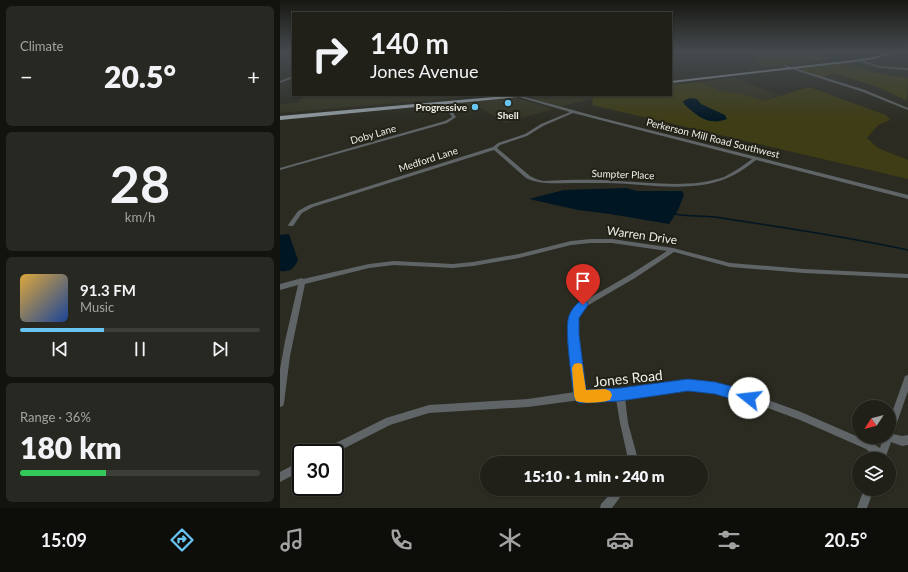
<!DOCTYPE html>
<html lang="en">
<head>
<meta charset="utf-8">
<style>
  body { margin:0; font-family:Lato,sans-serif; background:#282822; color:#f1f3f6; height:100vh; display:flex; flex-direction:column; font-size:15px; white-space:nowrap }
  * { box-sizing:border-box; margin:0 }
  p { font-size:13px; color:#a2a3a2 }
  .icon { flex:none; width:22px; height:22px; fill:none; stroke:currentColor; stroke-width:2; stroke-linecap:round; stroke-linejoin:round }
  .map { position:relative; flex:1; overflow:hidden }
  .drawer { display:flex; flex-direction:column; gap:6px; padding:6px; background:#12120e; width:280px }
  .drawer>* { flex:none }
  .banner { position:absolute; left:12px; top:12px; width:380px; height:84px; border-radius:0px; box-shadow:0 1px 3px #0004,0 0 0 1px #3d3e38; background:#202019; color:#f1f3f6; overflow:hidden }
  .needle { width:26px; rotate:234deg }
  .fabs { position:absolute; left:572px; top:400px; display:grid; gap:8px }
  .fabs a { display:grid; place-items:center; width:44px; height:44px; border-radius:50%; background:#202019; box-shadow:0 1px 3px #0004,0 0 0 1px #3d3e38; font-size:20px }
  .speed { position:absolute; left:12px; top:444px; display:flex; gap:8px; font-size:20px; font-weight:700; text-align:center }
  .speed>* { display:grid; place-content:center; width:52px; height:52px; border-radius:50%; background:#202019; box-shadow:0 1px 3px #0004,0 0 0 1px #3d3e38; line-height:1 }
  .speed .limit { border:2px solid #111; border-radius:6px; background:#fff; color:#111 }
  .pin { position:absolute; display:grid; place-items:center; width:34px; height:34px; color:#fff; margin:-41px -17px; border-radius:50% 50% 50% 0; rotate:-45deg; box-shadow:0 0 4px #0007 }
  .pin .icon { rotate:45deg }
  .me { position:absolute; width:44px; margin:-22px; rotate:286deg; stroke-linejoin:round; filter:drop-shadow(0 0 3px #0008) }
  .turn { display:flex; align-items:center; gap:14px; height:84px; padding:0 12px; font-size:18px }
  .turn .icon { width:52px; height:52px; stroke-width:2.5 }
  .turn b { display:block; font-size:28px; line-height:34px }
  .big { font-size:30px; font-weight:800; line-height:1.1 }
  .drawer .card { flex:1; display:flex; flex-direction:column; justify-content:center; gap:6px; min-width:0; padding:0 14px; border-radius:6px; background:#282822 }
  .drawer .dial { align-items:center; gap:0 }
  .dial b { font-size:52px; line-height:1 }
  .song { display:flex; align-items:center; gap:12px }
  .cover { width:48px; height:48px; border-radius:6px; background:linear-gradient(135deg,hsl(40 70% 55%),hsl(220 70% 35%)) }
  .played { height:4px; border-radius:2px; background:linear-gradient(90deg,#68c4f0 35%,#3d3e38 35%) }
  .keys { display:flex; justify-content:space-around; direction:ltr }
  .heat { display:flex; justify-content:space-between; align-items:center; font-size:22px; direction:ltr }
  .charge { height:6px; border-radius:3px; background:linear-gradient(90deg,#34c759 36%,#3d3e38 0) }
  .trip { position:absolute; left:200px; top:456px; width:228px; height:40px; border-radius:20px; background:#202019; box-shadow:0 1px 3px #0004,0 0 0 1px #3d3e38; font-weight:800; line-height:40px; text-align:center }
  .tabs { display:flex; height:64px; justify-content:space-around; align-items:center; background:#0d0d0a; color:#a2a3a2 }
  .tabs .icon { width:28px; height:28px }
  .tabs .active { color:#68c4f0 }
  .tabs b { font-size:18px; color:#f1f3f6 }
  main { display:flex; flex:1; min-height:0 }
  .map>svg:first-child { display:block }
  .built { fill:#353524 }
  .green { fill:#3e3d15 }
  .water { fill:#001623 }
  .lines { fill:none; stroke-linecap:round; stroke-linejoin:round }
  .stream { stroke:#001623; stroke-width:1.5 }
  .minor { fill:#5f6467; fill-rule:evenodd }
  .major { fill:#929da3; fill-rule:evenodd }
  .route { fill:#1a73e8; stroke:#114b97 }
  .slow { fill:#f59e0b }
  .poi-dot { fill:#68c4f0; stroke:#222218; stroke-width:1.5 }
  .labels { text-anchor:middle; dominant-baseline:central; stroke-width:4; stroke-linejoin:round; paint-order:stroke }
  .far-poi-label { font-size:10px; font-weight:bold; fill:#f0f0e9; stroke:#222218; text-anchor:end }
  .far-street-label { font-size:10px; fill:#f0f0e9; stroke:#222218 }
  .street-label { font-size:12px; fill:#f0f0e9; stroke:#222218 }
  .near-street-label { font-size:14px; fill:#f0f0e9; stroke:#222218 }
</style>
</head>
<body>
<main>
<section class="drawer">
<div class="card"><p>Climate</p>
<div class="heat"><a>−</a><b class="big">20.5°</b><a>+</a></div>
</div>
<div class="card dial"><b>28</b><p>km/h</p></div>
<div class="card">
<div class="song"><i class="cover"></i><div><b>91.3 FM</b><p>Music</p></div></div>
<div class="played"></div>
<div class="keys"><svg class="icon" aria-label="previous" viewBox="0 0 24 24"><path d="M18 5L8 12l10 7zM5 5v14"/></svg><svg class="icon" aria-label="pause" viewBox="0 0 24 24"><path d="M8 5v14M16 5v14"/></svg><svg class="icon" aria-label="next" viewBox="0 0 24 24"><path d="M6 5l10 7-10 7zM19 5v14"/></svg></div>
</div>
<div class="card"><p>Range · 36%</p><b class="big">180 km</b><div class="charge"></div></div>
</section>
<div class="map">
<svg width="628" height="508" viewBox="0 0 628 508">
  <rect width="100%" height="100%" fill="#2b2b21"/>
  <!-- built -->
  <g class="built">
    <path d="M454 77 498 95 483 101 464 94 443 92 419 82Z"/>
    <path d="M26 95H212L0 113V104L17 103Z"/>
    <path d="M257 95H313V98L279 107 251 98Z"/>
    <path d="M237 98 273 109 224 123 202 108 185 110 182 103Z"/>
  </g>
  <!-- green -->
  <g class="green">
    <path d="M476 52H553L542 54 552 59 483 67 472 56Z"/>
    <path d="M567 64 592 72 628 78 627 101 600 88 554 73 542 77 516 68Z"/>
    <path d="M419 82 443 92 464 94 483 101 529 87 606 115 610 120 598 125 587 138 598 148 628 160V179L312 105 313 95H391V85Z"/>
  </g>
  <!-- water -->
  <g class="water">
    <path d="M410 98 417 99 421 104 445 115 447 119C428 126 417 116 404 104L403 101Z"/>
    <path d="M346 188 357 191H402L404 195 398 210 389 224 330 214 298 210 249 199 284 190Z"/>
    <path d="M9 234 18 260C14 269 10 272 0 271V235Z"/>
  </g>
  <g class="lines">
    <!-- stream -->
    <path class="stream" d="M395 214C408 217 421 215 435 217 499 227 564 236 628 250"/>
    <!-- minor -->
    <g class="minor">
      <path d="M9 52H13V53L0 55V53Z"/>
      <path d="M440 52H442L443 53 441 54Z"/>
      <path d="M578 59 600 66 628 68V70L600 68 578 61Z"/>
      <path d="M505 65 585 90 628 108V110L583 92 505 67Z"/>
      <path d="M13 76V78L0 83V81Z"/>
      <path d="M232 95H238L322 118 628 195V199L476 160C461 172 448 180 428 184 395 190 361 184 328 183 315 183 303 183 291 183 276 183 260 185 246 178L214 150 33 207 22 213 13 226H9L8 225 18 211 29 205 213 147 218 143 245 134 261 124 290 112ZM293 113 472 159C463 166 454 172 444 177 410 189 371 182 337 181 312 179 288 180 263 181L256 179 250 176 217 148 220 145 247 136 263 126Z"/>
      <path d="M164 102H166L176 117 167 123 0 170V168L165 121 172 117 163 103Z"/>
      <path d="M311 239H332L393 248 450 263 524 269 628 274V278L524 273 450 267 394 252 355 278 305 307 297 318V334L304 392 340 391 408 381 435 384 469 393 521 412 592 443 600 448 603 437H609V421L624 379 625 376 628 375V391L613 434 622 436 628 435V445L622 446 611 442 605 459H595L596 457 586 449 520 420 469 401 435 392 408 389 345 398 348 423 359 463H349L340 423 336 399 300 400 248 407 149 413 110 425 55 453H40L42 450 106 418 149 405 248 399 295 392 289 334 290 317 292 315 301 303 351 274 387 251 332 243H311L291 245 239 258 193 266 173 268 114 265 89 268 25 284 10 356 4 403 3 406 0 407V369L5 341 18 285 0 290V284L22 278 23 279 89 264 114 261 173 264 193 262 239 254 291 241Z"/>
      <path d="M21 461V471L0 482V472Z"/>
      <path d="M335 489H346L344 492 332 508H320L321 504Z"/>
      <path d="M584 489H594L587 508H577Z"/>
    </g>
    <!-- major -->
    <g class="major">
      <path d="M611 52H616L594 59 574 62 391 83V81L574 60 594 57Z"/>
      <path d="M235 95H252L250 96 0 120V116Z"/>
    </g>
  </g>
  <!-- sky -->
  <linearGradient id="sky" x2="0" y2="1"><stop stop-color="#181812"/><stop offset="0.42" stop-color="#444a4e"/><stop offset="1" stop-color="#444a4e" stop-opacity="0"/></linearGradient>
  <rect width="628" height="123" fill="url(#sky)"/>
  <!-- route -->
  <path class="route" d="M303 300 307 302 308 305 299 318V334L306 390 340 388 408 379 435 382 469 391 474 393 475 398 474 402 469 404 435 394 408 391 340 401 300 403 296 401 294 396C292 381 284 328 289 316 291 310 297 302 303 300Z"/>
  <!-- slow -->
  <path class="slow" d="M298 363 302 364 306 390 325 389 330 391 332 395 330 400C321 403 305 404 296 401L294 396 292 368 294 364Z"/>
  <!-- markers -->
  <g class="poi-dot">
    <circle cx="228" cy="103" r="4"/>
    <circle cx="195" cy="107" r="4"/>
  </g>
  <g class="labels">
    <!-- far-poi labels -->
    <g class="far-poi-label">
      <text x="187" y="107">Progressive</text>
      <text x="228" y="115" text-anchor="middle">Shell</text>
    </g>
    <!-- far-street labels -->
    <g class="far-street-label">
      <text transform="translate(93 134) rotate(-16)">Doby Lane</text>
      <text transform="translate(433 138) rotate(14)">Perkerson Mill Road Southwest</text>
      <text transform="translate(148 159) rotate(-18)">Medford Lane</text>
      <text transform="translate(343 174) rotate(2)">Sumpter Place</text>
    </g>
    <!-- street labels -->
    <g class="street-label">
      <text transform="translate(362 235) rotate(8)">Warren Drive</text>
    </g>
    <!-- near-street labels -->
    <g class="near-street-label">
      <text transform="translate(348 378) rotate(-6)">Jones Road</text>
    </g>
  </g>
</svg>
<div class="fabs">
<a><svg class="needle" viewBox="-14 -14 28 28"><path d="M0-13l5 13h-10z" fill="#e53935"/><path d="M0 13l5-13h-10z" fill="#a2a3a2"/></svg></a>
<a><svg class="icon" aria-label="layers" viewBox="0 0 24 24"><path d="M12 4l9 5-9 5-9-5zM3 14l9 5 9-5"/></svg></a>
</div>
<div class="speed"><div class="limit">30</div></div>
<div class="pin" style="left:303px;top:305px;background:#d93025"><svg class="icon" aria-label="arrive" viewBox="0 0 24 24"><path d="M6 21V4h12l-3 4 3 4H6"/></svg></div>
<svg class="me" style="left:469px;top:398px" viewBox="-20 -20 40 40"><circle r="19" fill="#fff"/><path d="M0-13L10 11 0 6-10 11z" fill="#1a73e8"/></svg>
<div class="trip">15:10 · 1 min · 240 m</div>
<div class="banner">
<div class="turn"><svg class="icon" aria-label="right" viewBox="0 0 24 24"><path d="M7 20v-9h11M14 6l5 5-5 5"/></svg><div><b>140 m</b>Jones Avenue</div></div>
</div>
</div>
</main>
<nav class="tabs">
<b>15:09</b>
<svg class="icon active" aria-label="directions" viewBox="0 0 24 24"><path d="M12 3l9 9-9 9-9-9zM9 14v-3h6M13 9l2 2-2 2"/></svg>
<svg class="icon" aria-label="music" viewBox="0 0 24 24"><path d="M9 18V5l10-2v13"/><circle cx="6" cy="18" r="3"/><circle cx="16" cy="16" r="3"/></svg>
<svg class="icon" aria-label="phone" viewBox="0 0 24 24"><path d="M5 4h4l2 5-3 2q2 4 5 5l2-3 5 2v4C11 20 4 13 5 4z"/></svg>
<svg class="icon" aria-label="climate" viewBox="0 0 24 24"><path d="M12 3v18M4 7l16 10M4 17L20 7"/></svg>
<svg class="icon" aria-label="car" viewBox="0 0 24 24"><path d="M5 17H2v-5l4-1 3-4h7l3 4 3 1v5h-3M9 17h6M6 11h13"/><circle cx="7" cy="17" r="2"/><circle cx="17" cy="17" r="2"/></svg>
<svg class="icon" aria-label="filters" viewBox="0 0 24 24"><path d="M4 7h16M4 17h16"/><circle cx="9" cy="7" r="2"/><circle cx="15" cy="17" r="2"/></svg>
<b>20.5°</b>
</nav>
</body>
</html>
